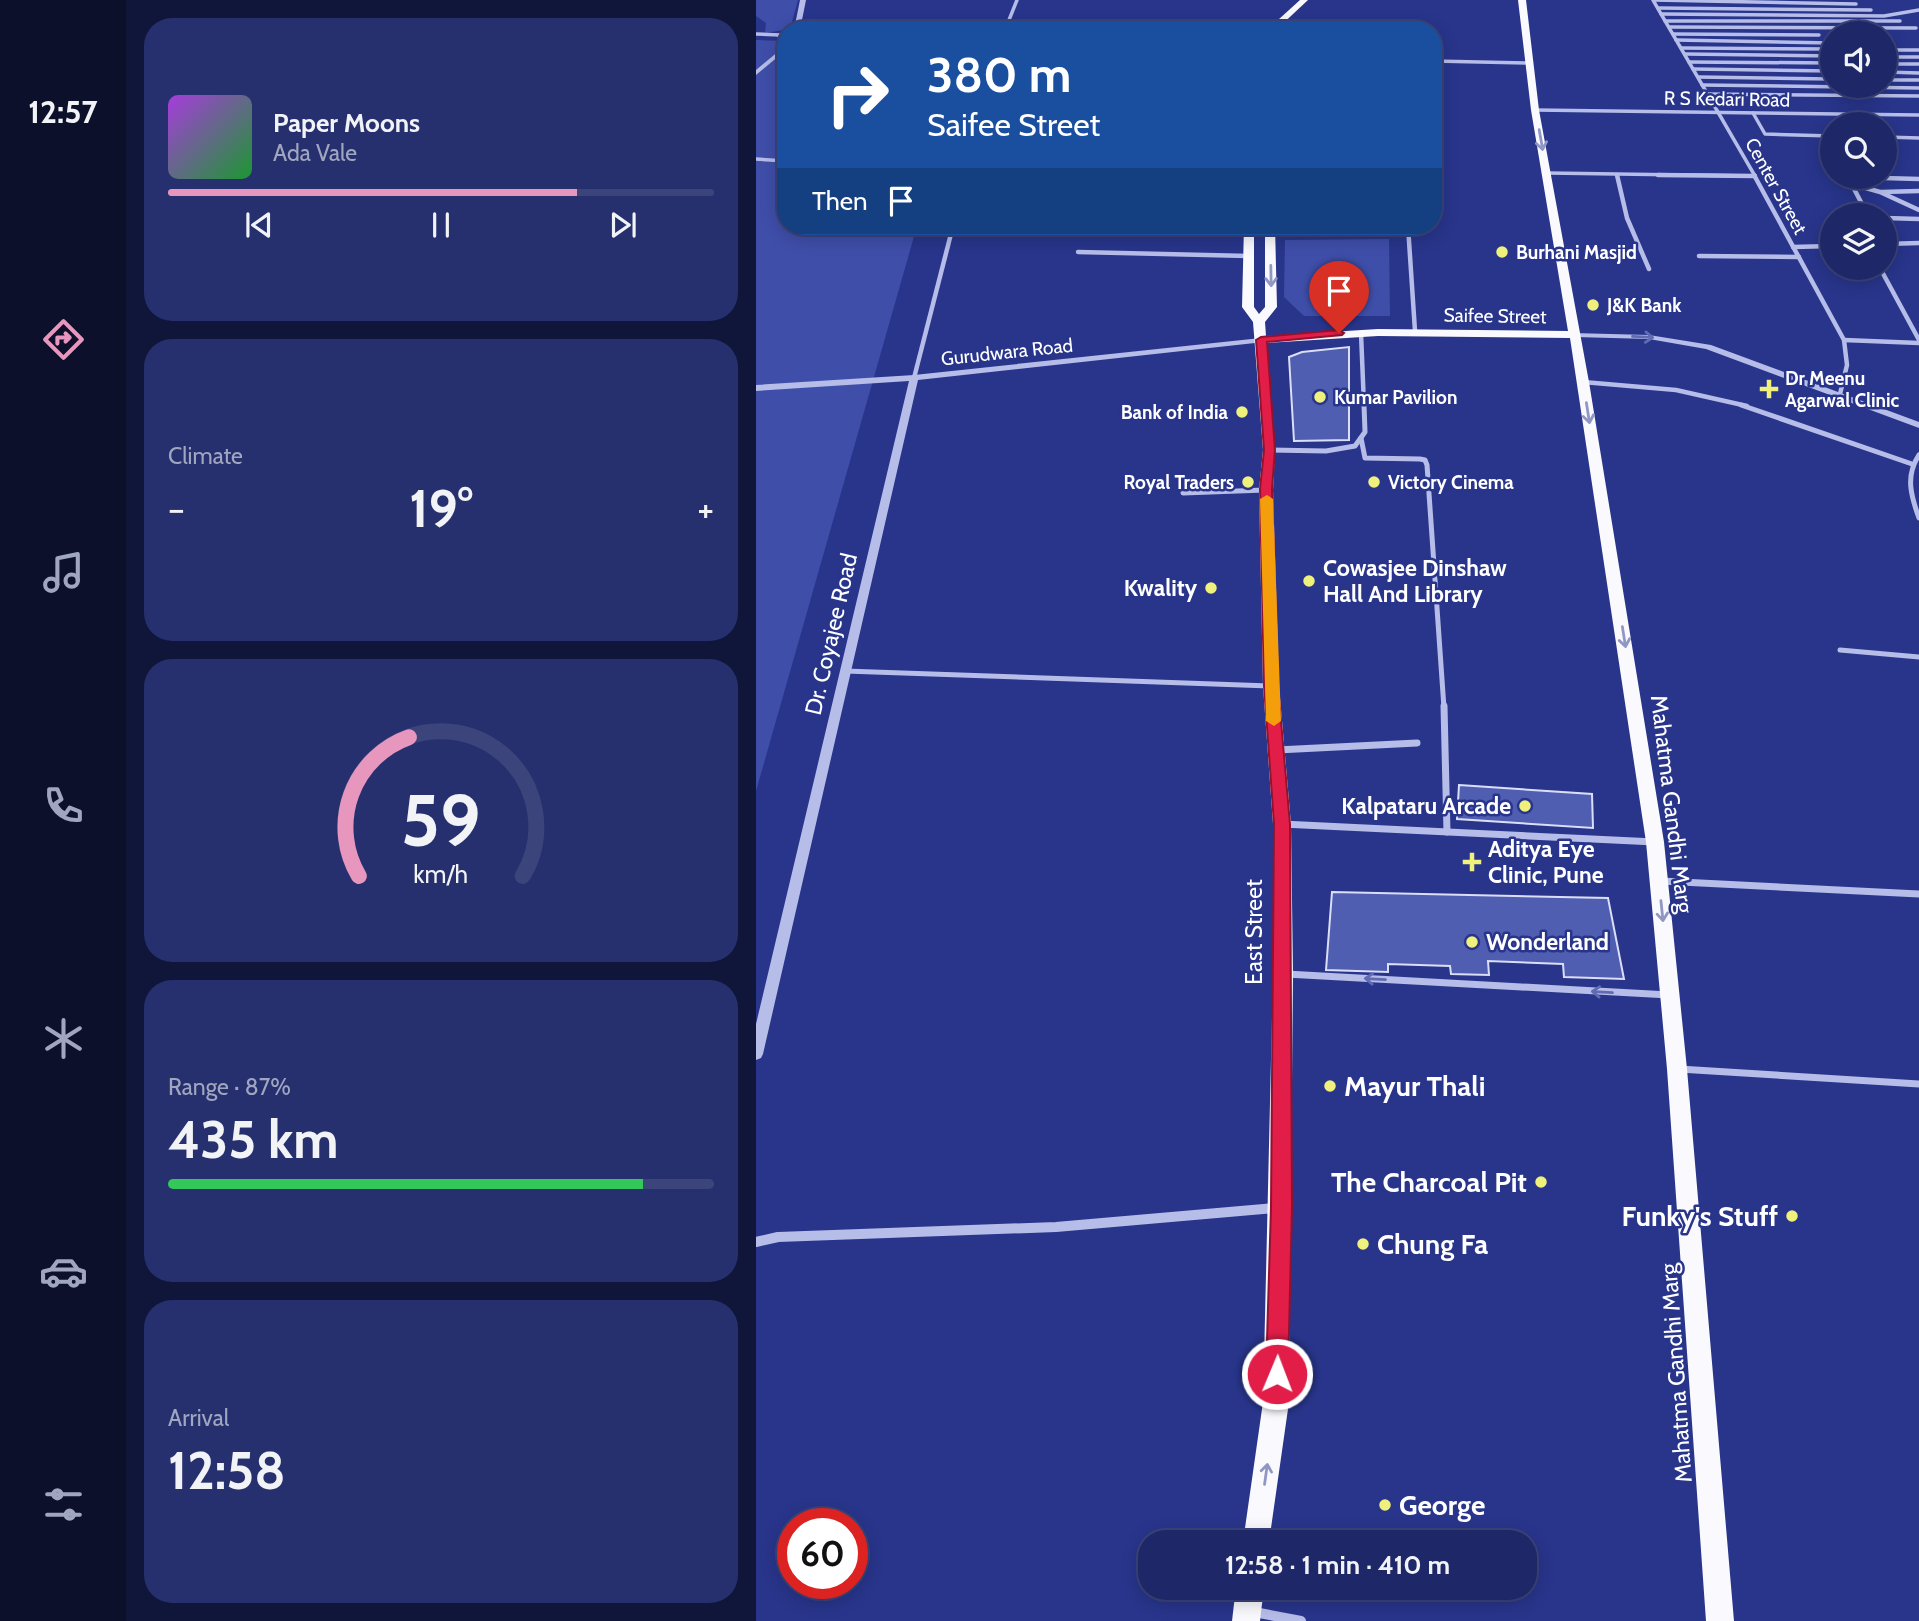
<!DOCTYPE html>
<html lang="en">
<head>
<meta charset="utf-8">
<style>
  body { margin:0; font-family:Cabin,sans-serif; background:#26306e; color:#f1f3f6; height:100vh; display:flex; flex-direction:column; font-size:26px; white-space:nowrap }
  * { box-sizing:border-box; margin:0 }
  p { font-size:23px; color:#a1a6c0 }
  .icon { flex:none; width:38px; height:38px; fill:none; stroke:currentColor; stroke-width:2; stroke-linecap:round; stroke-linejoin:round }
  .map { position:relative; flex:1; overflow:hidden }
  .details { display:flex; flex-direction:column; gap:18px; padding:18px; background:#101639; width:630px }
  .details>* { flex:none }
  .top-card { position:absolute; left:21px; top:21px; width:665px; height:214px; border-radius:28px; box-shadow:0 4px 18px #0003,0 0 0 2px #3c447c; background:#1a4fa0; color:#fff; overflow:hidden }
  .buttons { position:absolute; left:1064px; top:21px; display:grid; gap:14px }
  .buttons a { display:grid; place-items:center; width:77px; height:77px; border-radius:50%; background:#1e2868; box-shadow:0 4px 18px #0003,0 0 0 2px #3c447c; font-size:35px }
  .speed { position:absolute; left:21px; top:1508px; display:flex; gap:14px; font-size:35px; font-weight:700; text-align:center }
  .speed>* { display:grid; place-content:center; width:91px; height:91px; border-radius:50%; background:#1e2868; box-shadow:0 4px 18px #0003,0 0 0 2px #3c447c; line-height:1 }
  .speed .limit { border:10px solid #d22; background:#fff; color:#111 }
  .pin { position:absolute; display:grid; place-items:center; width:60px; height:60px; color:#fff; margin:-72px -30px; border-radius:50% 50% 50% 0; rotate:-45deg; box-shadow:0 0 7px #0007 }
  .pin .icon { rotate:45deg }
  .me { position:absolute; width:77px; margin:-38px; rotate:1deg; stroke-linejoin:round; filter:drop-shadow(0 0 5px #0008) }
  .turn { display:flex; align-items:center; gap:24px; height:147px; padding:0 35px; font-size:32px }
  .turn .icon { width:91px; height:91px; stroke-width:2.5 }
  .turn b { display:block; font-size:49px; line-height:60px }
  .then { display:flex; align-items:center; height:66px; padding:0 35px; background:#0003; gap:14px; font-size:26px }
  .big { font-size:52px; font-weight:800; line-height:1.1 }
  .details .widget { flex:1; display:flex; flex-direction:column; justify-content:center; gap:10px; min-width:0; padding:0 24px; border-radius:28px; background:#26306e }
  .details .dial { align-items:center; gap:0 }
  .dial svg { height:182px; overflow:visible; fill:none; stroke:#3c447c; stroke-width:7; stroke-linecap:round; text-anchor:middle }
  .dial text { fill:#f1f3f6; stroke:none }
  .song { display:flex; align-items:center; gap:21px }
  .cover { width:84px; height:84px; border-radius:10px; background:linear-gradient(135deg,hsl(280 70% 55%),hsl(130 70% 35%)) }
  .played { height:7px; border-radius:4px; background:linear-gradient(90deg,#e797bd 75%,#3c447c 75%) }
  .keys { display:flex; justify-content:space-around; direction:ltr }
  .heat { display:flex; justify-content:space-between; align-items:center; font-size:38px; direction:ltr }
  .charge { height:10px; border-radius:5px; background:linear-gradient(90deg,#34c759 87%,#3c447c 0) }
  .trip { position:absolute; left:382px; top:1530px; width:399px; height:70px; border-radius:28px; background:#1e2868; box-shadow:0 4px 18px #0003,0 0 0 2px #3c447c; font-weight:800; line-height:70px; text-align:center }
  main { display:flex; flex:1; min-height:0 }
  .tabs { display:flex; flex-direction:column; width:126px; justify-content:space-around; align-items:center; background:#0c102a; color:#a1a6c0 }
  .tabs .icon { width:49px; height:49px }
  .tabs .on { color:#e797bd }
  .tabs b { font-size:32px; color:#f1f3f6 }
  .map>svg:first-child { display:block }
  .green { fill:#3f4ea9 }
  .building { fill:#505eb2; stroke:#dadef7; stroke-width:2 }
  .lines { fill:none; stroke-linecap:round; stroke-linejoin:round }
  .minor-far4 { stroke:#b6bde9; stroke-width:3.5 }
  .minor-far3 { stroke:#b6bde9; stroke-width:4.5 }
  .minor-far2 { stroke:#b6bde9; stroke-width:5 }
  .minor-far1 { stroke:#b6bde9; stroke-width:7 }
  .minor { stroke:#b6bde9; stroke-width:10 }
  .tertiary { fill:#b6bde9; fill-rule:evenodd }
  .primary { fill:#f9f9fe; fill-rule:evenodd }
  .oneway { stroke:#9097c4 }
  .oneway2 { stroke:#616bb1 }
  .route { fill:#e11d48; stroke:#92132f; stroke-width:2 }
  .slow { fill:#f59e0b }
  .poi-dot { fill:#eff17c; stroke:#28358b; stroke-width:2.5 }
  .labels { text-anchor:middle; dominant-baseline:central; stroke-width:5; stroke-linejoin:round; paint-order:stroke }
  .far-street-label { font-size:19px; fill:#fff; stroke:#28358b }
  .far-poi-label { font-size:19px; font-weight:bold; fill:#fff; stroke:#28358b; text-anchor:start }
  .poi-label { font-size:23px; font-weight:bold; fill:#fff; stroke:#28358b; text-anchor:start }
  .street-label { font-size:23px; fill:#fff; stroke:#28358b }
  .near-poi-label { font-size:28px; font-weight:bold; fill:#fff; stroke:#28358b; text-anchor:start }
</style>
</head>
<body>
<main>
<nav class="tabs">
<b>12:57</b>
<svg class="icon on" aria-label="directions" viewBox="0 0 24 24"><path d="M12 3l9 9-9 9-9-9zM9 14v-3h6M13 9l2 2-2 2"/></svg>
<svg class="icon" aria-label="music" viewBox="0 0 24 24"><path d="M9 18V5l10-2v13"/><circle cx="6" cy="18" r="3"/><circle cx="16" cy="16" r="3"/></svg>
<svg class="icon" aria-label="phone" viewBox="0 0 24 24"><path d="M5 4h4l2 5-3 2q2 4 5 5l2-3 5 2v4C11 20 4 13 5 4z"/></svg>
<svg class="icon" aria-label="climate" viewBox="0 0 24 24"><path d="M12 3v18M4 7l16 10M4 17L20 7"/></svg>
<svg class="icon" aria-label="car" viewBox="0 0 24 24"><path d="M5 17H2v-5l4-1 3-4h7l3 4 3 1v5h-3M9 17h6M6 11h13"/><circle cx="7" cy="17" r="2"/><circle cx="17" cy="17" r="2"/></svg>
<svg class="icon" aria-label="filters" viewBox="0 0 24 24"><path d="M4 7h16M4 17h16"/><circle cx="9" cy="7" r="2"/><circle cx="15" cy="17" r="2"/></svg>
</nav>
<section class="details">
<div class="widget">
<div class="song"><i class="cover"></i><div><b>Paper Moons</b><p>Ada Vale</p></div></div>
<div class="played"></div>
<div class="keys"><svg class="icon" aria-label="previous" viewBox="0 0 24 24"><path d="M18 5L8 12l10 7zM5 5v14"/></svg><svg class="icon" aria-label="pause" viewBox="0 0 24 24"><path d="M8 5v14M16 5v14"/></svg><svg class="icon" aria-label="next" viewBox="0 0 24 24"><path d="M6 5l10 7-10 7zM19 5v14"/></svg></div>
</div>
<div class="widget"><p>Climate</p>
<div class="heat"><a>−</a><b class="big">19°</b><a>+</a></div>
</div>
<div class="widget dial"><svg viewBox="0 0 100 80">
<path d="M14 69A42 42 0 1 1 86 69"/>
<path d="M14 69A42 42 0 0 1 36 8" stroke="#e797bd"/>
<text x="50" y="56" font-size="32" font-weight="700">59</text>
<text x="50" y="72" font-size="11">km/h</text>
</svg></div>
<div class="widget"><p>Range · 87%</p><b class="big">435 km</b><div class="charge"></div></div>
<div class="widget"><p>Arrival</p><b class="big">12:58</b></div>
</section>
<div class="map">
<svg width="1163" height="1621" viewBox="0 0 1163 1621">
  <rect width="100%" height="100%" fill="#28358b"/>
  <!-- green -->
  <g class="green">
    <path d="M0 0H42L34 29 9 33 10 23 0 16Z"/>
    <path d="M0 40 30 41V226H161L0 791Z"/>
    <path d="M633 239 634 316H548L528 297 529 240Z"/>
  </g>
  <!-- building -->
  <g class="building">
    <path d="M593 347V440L538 441 533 357 546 352Z"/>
    <path d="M703 785 836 794 837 828 701 819Z"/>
    <path d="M576 892 852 898 868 979 808 977 807 964 732 961 733 975 695 974 694 966 632 964V972L570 970Z"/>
  </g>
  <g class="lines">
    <!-- minor-far4 -->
    <g class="minor-far4">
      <path d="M897 0 999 176"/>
      <path d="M898 0 1100 4"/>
      <path d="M902 8 1115 10"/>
      <path d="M905 14 1128 16 1163 10"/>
      <path d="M909 21H1144"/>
      <path d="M913 27 1160 28"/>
      <path d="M249 30 261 0"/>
      <path d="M0 34 24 35"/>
      <path d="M917 34 1063 35"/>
      <path d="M920 40 1076 43"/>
      <path d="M925 48 1076 49"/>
      <path d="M1129 50H1163"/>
      <path d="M929 54 1076 56"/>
      <path d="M1129 57H1163"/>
      <path d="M677 61 775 63"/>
      <path d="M933 62 1076 63"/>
      <path d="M1129 64H1163"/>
      <path d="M937 69 1076 71"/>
      <path d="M1129 72 1163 73"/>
      <path d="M942 77 1076 79"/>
      <path d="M1129 80H1163"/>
      <path d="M946 85 1163 88"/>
      <path d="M951 94 1163 96"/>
      <path d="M779 110 1163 115"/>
      <path d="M997 113 1009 134 1076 136"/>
      <path d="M1129 137 1163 138"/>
      <path d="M1071 149 1076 156"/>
      <path d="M0 159 30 161"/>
      <path d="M791 173 999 176"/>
    </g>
    <!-- minor-far3 -->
    <g class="minor-far3">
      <path d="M861 175 871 218 893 269"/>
      <path d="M902 175 999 176"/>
      <path d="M998 175 1088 340 1091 365 1084 394"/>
      <path d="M1091 177 1163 179"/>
      <path d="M1095 183 1107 206 1118 215"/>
      <path d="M1096 184 1124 192 1163 210"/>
      <path d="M1125 192 1163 191"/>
      <path d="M1129 218 1163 219"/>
      <path d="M652 226 659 331"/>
      <path d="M1129 244 1163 243"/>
      <path d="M1037 247 1076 246"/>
      <path d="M322 252 493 256"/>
      <path d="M943 256 1043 257"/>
      <path d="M1124 268 1163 340"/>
      <path d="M605 333 608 406"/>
      <path d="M1088 340 1163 343"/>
      <path d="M158 378 197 226"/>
      <path d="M827 382 920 390 991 406"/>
    </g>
    <!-- minor-far2 -->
    <g class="minor-far2">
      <path d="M985 405 1156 464"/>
      <path d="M605 438 609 458 664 459 669 460 671 465 688 708"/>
      <path d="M513 450 570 451 599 446 609 432 608 405"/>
      <path d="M1163 455C1149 476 1155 496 1163 518"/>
      <path d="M427 493 509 490"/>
      <path d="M1084 650 1163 657"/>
      <path d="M89 671 514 686"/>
    </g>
    <!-- minor-far1 -->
    <g class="minor-far1">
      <path d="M688 706 691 832"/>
      <path d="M521 750 661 743"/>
      <path d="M526 824 899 842"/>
      <path d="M905 881 1163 894"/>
      <path d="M530 974 913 995"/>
      <path d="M923 1069 1163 1084"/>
    </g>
    <!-- minor -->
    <g class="minor">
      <path d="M0 1242 22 1237 300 1227 519 1208"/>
      <path d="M498 1612 545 1621"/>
    </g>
    <!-- tertiary -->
    <g class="tertiary">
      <path d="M44 0H50L44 30H38Z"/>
      <path d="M30 30V34L27 36 30 37V41L20 36Z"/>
      <path d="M30 45V50L0 75V70Z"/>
      <path d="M816 333 893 335 955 345 1163 422V428L950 349 893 339 819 337 815 335Z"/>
      <path d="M505 338 509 340 508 342 162 380 7 1054 5 1058 0 1060V1024L153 381 0 391V385L158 375Z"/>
    </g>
    <!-- primary -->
    <g class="primary">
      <path d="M544 0H552L520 30H511Z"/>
      <path d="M762 0H770L783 110 833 382 908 842 931 1069 978 1621H950L911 1069 890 842 814 338 622 336 510 343 519 450 517 490 523 686 535 824 537 974 533 1402 513 1542H487L507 1402 517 974V824L507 686 503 490 507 450 497 322 486 307 488 226H498V307L503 314 509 307V226H519L521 307 509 322 510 336 622 329 812 331 775 110Z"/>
      <path d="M480 1587H508L504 1621H476Z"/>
    </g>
  </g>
  <!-- one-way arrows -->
  <defs><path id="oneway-shaft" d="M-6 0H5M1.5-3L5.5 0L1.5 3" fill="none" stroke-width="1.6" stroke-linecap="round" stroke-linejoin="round" transform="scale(1.75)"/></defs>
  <g class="oneway">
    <use href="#oneway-shaft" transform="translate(785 140) rotate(80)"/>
    <use href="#oneway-shaft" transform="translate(515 276) rotate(89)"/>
    <use href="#oneway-shaft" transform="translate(832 413) rotate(81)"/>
    <use href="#oneway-shaft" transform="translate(868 637) rotate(81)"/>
    <use href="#oneway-shaft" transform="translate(906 911) rotate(84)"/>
    <use href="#oneway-shaft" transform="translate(510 1474) rotate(-82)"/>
  </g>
  <g class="oneway2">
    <use href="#oneway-shaft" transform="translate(887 337) rotate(3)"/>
    <use href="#oneway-shaft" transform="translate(619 979) rotate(-177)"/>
    <use href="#oneway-shaft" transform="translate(846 992) rotate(-177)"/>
  </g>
  <!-- route -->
  <path class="route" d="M583 330 588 333 586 335 511 342 519 450 516 489 522 686 534 824 536 1207 532 1374 529 1382 521 1385 513 1382 510 1374 515 1207 518 824 508 686 504 489 508 450 500 340 505 337Z"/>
  <!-- slow -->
  <path class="slow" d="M511 495 517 499 525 721 518 726 510 721 504 499Z"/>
  <!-- markers -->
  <g class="poi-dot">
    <circle cx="746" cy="252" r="7"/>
    <circle cx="837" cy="305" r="7"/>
    <path d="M1009.5 378.5h7v7h7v7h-7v7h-7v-7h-7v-7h7z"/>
    <circle cx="564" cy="397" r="7"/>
    <circle cx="486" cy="412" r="7"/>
    <circle cx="492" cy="482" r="7"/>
    <circle cx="618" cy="482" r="7"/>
    <circle cx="553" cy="581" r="7"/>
    <circle cx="455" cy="588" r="7"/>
    <circle cx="769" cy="806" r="7"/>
    <path d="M712.5 851.5h7v7h7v7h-7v7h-7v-7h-7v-7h7z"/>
    <circle cx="716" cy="942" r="7"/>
    <circle cx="574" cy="1086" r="7"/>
    <circle cx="785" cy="1182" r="7"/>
    <circle cx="1036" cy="1216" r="7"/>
    <circle cx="607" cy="1244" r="7"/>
    <circle cx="629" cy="1505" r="7"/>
  </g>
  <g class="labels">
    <!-- far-street labels -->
    <g class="far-street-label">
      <text transform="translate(971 99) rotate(1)">R S Kedari Road</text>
      <text transform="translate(1020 186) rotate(61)">Center Street</text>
      <text transform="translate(739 316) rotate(1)">Saifee Street</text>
      <text transform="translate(251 352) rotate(-6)">Gurudwara Road</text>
    </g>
    <!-- far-poi labels -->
    <g class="far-poi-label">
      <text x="760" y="252">Burhani Masjid</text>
      <text x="851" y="305">J&amp;K Bank</text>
      <text x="1029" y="378">Dr Meenu<tspan x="1029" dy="22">Agarwal Clinic</tspan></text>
      <text x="578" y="397">Kumar Pavilion</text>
      <text x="472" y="412" text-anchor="end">Bank of India</text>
      <text x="478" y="482" text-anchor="end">Royal Traders</text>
      <text x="632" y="482">Victory Cinema</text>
    </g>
    <!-- poi labels -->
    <g class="poi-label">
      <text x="567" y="568">Cowasjee Dinshaw<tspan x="567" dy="26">Hall And Library</tspan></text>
      <text x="441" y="588" text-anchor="end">Kwality</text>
      <text x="755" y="806" text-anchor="end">Kalpataru Arcade</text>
      <text x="732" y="849">Aditya Eye<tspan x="732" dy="26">Clinic, Pune</tspan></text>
      <text x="730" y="942">Wonderland</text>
    </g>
    <!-- street labels -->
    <g class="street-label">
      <text transform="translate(75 634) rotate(-77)">Dr. Coyajee Road</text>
      <text transform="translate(916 804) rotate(83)">Mahatma Gandhi Marg</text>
      <text transform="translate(498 932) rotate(-90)">East Street</text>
      <text transform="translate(920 1373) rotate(-94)">Mahatma Gandhi Marg</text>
    </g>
    <!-- near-poi labels -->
    <g class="near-poi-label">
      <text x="588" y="1086">Mayur Thali</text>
      <text x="771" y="1182" text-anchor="end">The Charcoal Pit</text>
      <text x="1022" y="1216" text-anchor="end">Funky's Stuff</text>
      <text x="621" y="1244">Chung Fa</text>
      <text x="643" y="1505">George</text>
    </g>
  </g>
</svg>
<div class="buttons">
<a><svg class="icon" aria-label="sound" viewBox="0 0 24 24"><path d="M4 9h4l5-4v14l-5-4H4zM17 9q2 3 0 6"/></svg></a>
<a><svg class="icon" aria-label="search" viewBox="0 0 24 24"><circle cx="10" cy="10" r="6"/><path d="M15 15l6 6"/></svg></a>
<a><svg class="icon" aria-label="layers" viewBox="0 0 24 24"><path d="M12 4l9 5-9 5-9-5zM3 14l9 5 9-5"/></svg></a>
</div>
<div class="speed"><div class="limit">60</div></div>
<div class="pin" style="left:583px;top:333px;background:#d93025"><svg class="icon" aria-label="arrive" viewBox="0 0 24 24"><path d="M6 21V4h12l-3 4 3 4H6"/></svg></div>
<svg class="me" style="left:521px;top:1374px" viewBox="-20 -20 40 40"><circle r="17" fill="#e11d48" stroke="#fff" stroke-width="3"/><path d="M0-11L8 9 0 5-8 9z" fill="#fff"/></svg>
<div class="trip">12:58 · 1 min · 410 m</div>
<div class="top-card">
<div class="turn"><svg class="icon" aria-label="right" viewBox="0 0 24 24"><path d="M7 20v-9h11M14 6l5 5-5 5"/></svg><div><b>380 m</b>Saifee Street</div></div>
<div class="then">Then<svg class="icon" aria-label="arrive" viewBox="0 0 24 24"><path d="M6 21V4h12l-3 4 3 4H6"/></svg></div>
</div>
</div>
</main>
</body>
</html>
